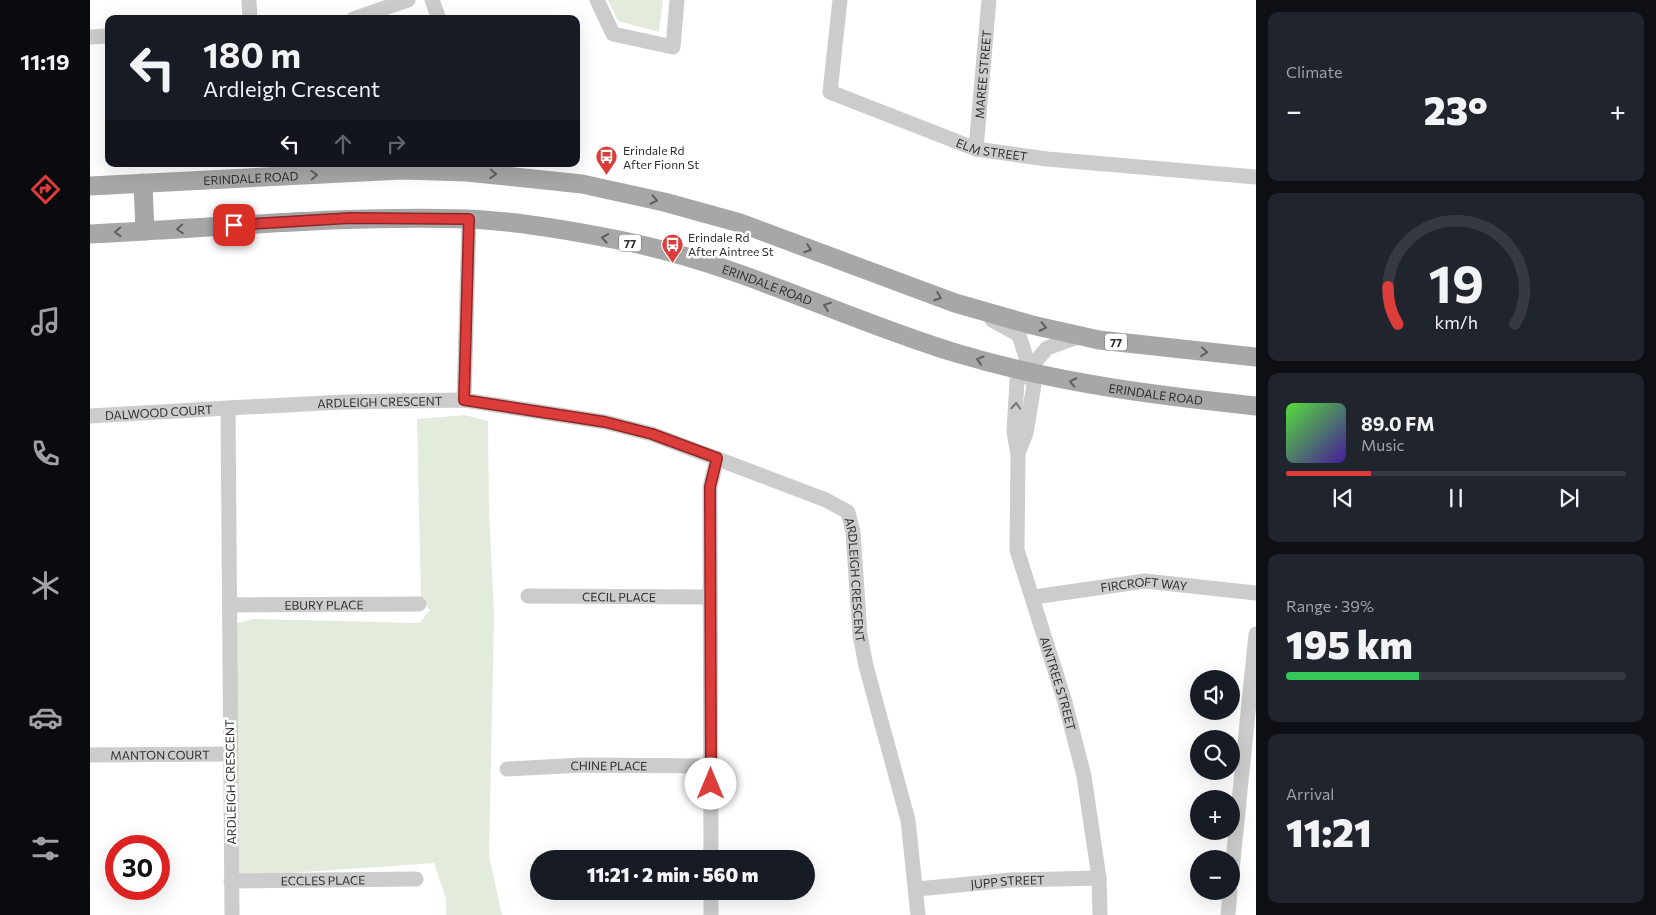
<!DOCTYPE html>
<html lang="en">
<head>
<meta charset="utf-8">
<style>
  body { margin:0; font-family:Commissioner,sans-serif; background:#20242c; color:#f1f3f6; height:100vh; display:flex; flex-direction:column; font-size:19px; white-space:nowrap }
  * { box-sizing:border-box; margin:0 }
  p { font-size:16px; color:#9ea1a6 }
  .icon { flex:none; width:28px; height:28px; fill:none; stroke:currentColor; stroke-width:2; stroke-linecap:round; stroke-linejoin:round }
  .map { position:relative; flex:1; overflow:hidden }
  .side { display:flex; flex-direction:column; gap:12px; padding:12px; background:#0d0f14; width:400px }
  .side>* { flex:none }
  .guide { position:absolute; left:15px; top:15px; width:475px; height:152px; border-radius:10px; box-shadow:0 5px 20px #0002; background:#171b24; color:#f1f3f6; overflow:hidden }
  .fabs { position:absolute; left:1100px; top:670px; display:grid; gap:10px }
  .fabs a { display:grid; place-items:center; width:50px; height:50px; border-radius:50%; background:#171b24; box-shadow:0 5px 20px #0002; font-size:25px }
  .speed { position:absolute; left:15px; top:835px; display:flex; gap:10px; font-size:25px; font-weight:700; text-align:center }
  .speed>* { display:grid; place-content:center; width:65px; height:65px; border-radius:50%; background:#171b24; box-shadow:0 5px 20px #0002; line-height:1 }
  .speed .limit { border:8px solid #d22; background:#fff; color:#111 }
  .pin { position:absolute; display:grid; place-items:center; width:42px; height:42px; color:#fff; margin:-21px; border-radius:10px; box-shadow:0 2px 8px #0006 }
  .me { position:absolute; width:55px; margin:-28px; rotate:0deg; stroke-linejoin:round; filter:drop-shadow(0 0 4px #0008) }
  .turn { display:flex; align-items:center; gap:18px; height:105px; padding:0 15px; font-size:22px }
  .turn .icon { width:65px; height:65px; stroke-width:2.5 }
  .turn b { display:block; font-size:35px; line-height:42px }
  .lanes { display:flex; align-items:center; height:48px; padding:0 15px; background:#0003; justify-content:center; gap:25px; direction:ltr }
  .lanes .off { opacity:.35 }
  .big { font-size:38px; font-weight:800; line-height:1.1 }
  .side .tile { flex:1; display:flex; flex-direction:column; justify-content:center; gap:8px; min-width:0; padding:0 18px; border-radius:10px; background:#20242c }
  .side .dial { align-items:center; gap:0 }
  .dial svg { height:130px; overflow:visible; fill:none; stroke:#363941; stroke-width:7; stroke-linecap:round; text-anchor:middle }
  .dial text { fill:#f1f3f6; stroke:none }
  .song { display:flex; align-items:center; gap:15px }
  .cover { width:60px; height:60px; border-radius:8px; background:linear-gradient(135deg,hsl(110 70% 55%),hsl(260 70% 35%)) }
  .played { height:5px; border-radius:2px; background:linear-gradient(90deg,#dc3c3a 25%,#363941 25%) }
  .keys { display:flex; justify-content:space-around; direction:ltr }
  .heat { display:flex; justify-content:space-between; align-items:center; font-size:28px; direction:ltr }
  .charge { height:8px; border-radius:4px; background:linear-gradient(90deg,#34c759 39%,#363941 0) }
  .trip { position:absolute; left:440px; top:850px; width:285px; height:50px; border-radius:25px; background:#171b24; box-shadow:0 5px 20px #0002; font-weight:800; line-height:50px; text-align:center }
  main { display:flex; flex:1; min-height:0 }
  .menu { display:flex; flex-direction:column; width:90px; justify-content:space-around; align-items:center; background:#090b0e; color:#9ea1a6 }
  .menu .icon { width:35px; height:35px }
  .menu .selected { color:#dc3c3a }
  .menu b { font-size:22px; color:#f1f3f6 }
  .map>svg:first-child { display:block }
  .green { fill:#e3ebdd }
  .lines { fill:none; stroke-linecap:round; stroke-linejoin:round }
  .minor { stroke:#ccc; stroke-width:15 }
  .major { stroke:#a7a7a7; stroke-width:19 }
  .oneway { stroke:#5f5f5f }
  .oneway2 { stroke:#767676 }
  .route-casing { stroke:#8f2726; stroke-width:12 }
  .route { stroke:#dc3c3a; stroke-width:9 }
  .labels { text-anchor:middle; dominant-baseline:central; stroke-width:5; stroke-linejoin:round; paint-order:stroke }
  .shield { fill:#fff; stroke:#6d6d6d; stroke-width:1 }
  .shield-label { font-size:11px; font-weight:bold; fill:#2f2f2f }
  .street-label { font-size:12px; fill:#2f2f2f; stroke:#fff }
  .poi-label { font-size:12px; fill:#2f2f2f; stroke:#fff; text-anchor:start }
</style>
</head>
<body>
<main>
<nav class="menu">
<b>11:19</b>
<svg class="icon selected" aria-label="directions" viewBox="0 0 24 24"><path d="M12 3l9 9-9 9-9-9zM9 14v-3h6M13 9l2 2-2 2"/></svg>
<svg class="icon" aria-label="music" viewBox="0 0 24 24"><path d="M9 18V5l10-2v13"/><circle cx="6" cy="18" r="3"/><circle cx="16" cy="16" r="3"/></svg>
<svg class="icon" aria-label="phone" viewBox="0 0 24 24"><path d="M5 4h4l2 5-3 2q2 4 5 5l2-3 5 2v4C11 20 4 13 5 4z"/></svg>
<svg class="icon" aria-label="climate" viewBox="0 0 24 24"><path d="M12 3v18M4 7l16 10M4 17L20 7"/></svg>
<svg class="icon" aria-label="car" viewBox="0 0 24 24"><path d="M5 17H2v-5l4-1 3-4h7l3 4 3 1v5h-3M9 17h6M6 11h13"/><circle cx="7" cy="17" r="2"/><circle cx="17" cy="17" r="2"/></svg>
<svg class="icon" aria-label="filters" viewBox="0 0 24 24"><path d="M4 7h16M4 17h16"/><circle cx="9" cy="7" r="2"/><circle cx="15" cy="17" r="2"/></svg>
</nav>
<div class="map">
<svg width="1166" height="915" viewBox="0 0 1166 915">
  <rect width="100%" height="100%" fill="#fff"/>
  <!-- green -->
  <g class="green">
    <path d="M518 0H573L569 32 528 21Z"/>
    <path d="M375 415 398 421 399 510 404 613 399 855 412 915H356V899L344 863 143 877 140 625 164 619 329 623 340 610 331 600 327 419Z"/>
  </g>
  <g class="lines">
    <!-- minor -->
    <g class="minor">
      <path d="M159 0 160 19"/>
      <path d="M342 0 349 19"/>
      <path d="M507 0 523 34 583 47 587 0"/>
      <path id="s1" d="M750 0 740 92 886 149 957 159 1166 177"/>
      <path d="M263 19 318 0"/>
      <path d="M0 37 19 36"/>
      <path id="s2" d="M886 149 899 0"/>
      <path d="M902 320 929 335 936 357 937 372 944 385 936 433 928 453"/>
      <path id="s3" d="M991 336 957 348 937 372 927 381 924 432 928 455 927 550 975 702 994 776 1009 878 1010 915"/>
      <path d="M374 400 379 219"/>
      <path id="s4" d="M0 416 138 408"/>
      <path id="s5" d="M438 596 620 597"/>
      <path id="s6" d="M944 597 1055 581 1166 593"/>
      <path id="s7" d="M140 605 329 604"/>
      <path id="s8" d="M0 755 139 754"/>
      <path id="s9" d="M417 769 492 765 621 766"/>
      <path d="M621 859 620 487 627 458"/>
      <path d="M1141 880 1166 634"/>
      <path id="s10" d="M141 881 326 879"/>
      <path id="s11" d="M827 889 921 880 1009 878"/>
      <path d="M621 891V915"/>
      <path id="s12" d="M142 915 138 408 253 402 374 400 515 422 562 434 736 500 758 512 763 532 770 635 776 666 818 820 828 915"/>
      <path d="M1138 915 1140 891"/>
    </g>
    <!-- major -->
    <g class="major">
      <path d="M53 183 55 231"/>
      <path id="s13" d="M0 186 312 170 377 172 492 184 574 202 650 223 865 303 942 325 1009 340 1166 357"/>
      <path id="s14" d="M0 234C126 228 251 215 377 219 431 221 490 232 543 243 655 267 757 320 866 353 966 383 1063 395 1166 406"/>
    </g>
  </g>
  <!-- one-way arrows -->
  <defs><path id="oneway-chevron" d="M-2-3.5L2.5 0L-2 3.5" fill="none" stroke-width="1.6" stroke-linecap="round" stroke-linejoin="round" transform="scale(1.25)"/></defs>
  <g class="oneway">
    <use href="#oneway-chevron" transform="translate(403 174) rotate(5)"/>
    <use href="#oneway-chevron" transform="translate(224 175) rotate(-3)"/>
    <use href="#oneway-chevron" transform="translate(564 200) rotate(12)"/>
    <use href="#oneway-chevron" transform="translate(90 229) rotate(176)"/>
    <use href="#oneway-chevron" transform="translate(28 232) rotate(177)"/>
    <use href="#oneway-chevron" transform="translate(515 238) rotate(-170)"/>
    <use href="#oneway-chevron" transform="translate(718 249) rotate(20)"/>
    <use href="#oneway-chevron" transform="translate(848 297) rotate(20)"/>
    <use href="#oneway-chevron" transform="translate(737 306) rotate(-159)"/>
    <use href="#oneway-chevron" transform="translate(953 327) rotate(12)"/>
    <use href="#oneway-chevron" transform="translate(1114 352) rotate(6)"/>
    <use href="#oneway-chevron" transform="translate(890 360) rotate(-164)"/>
    <use href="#oneway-chevron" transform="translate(983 382) rotate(-168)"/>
  </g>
  <use class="oneway2" href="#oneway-chevron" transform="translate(926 406) rotate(-87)"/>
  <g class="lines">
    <defs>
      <path id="route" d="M144 225 261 218 379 219 374 400 515 422 562 434 627 458 620 487 621 784"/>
    </defs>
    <!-- route casing -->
    <use href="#route" class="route-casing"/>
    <!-- route -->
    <use href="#route" class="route"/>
  </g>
  <!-- icons -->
  <defs>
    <symbol id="bus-pin" viewBox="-11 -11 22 30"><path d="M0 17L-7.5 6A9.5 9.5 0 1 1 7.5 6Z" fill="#dc3c3a" stroke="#fff"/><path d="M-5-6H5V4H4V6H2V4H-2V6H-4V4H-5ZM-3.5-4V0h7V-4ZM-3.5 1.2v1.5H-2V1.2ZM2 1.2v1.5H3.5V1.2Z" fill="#fff"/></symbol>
  </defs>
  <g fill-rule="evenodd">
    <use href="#bus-pin" x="504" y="144" width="25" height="34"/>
    <use href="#bus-pin" x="570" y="232" width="25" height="34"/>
  </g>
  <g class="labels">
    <!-- shield labels -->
    <g class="shield">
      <rect x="529" y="234.5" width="22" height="17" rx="4"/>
      <rect x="1015" y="333.5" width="22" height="17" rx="4"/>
    </g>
    <g class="shield-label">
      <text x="540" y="243">77</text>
      <text x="1026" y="342">77</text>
    </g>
    <!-- street labels -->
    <g class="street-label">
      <text stroke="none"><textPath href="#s2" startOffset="75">MAREE STREET</textPath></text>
      <text stroke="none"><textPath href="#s1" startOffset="265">ELM STREET</textPath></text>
      <text stroke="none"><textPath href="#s13" startOffset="161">ERINDALE ROAD</textPath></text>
      <text stroke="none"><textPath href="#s14" startOffset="686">ERINDALE ROAD</textPath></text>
      <text stroke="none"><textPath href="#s14" startOffset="1091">ERINDALE ROAD</textPath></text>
      <text stroke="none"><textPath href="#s12" startOffset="659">ARDLEIGH CRESCENT</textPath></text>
      <text stroke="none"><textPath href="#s4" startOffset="69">DALWOOD COURT</textPath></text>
      <text stroke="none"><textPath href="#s12" startOffset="1214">ARDLEIGH CRESCENT</textPath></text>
      <text stroke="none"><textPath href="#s6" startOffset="111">FIRCROFT WAY</textPath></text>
      <text stroke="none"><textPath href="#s5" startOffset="91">CECIL PLACE</textPath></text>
      <text stroke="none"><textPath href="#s7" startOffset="94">EBURY PLACE</textPath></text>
      <text stroke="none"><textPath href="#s3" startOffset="390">AINTREE STREET</textPath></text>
      <text stroke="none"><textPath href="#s8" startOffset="70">MANTON COURT</textPath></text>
      <text stroke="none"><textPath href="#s9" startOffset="102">CHINE PLACE</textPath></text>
      <text transform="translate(140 782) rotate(-91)">ARDLEIGH CRESCENT</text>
      <text stroke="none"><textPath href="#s10" startOffset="92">ECCLES PLACE</textPath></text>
      <text stroke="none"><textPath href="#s11" startOffset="91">JUPP STREET</textPath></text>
    </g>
    <!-- poi labels -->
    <g class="poi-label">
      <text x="533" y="150">Erindale Rd<tspan x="533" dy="14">After Fionn St</tspan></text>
      <text x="598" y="237">Erindale Rd<tspan x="598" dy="14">After Aintree St</tspan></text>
    </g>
  </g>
</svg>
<div class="fabs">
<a><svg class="icon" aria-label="sound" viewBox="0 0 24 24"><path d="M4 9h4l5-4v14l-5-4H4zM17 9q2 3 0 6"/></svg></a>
<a><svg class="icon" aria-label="search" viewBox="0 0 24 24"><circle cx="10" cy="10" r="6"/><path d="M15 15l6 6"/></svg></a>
<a>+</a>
<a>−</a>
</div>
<div class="speed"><div class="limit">30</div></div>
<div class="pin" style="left:144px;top:225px;background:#d93025"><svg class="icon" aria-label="arrive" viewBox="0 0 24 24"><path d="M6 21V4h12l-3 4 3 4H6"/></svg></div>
<svg class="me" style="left:621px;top:784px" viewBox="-20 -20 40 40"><circle r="19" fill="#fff"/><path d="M0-13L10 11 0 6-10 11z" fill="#dc3c3a"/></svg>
<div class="trip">11:21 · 2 min · 560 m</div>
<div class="guide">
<div class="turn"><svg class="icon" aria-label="left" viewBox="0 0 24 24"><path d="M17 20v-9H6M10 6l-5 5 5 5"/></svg><div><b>180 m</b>Ardleigh Crescent</div></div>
<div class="lanes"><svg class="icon" aria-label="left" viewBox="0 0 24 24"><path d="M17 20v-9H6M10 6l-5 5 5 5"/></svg><svg class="icon off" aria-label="ahead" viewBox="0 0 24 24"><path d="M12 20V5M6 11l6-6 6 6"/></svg><svg class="icon off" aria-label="right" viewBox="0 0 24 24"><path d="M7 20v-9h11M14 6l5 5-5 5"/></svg></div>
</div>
</div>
<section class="side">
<div class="tile"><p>Climate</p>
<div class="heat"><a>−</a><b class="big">23°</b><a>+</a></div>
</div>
<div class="tile dial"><svg viewBox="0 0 100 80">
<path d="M14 69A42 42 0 1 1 86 69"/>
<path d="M14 69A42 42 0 0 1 8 46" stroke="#dc3c3a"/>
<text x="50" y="56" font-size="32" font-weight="700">19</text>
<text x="50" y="72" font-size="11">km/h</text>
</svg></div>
<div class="tile">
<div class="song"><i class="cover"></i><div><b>89.0 FM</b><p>Music</p></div></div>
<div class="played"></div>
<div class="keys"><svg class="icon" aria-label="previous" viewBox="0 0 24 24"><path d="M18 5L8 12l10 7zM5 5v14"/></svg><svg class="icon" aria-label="pause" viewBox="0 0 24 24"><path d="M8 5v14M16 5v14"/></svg><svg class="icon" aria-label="next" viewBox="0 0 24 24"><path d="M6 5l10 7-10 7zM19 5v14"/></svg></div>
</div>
<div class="tile"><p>Range · 39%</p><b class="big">195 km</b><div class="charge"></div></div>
<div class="tile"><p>Arrival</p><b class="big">11:21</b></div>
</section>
</main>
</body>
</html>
